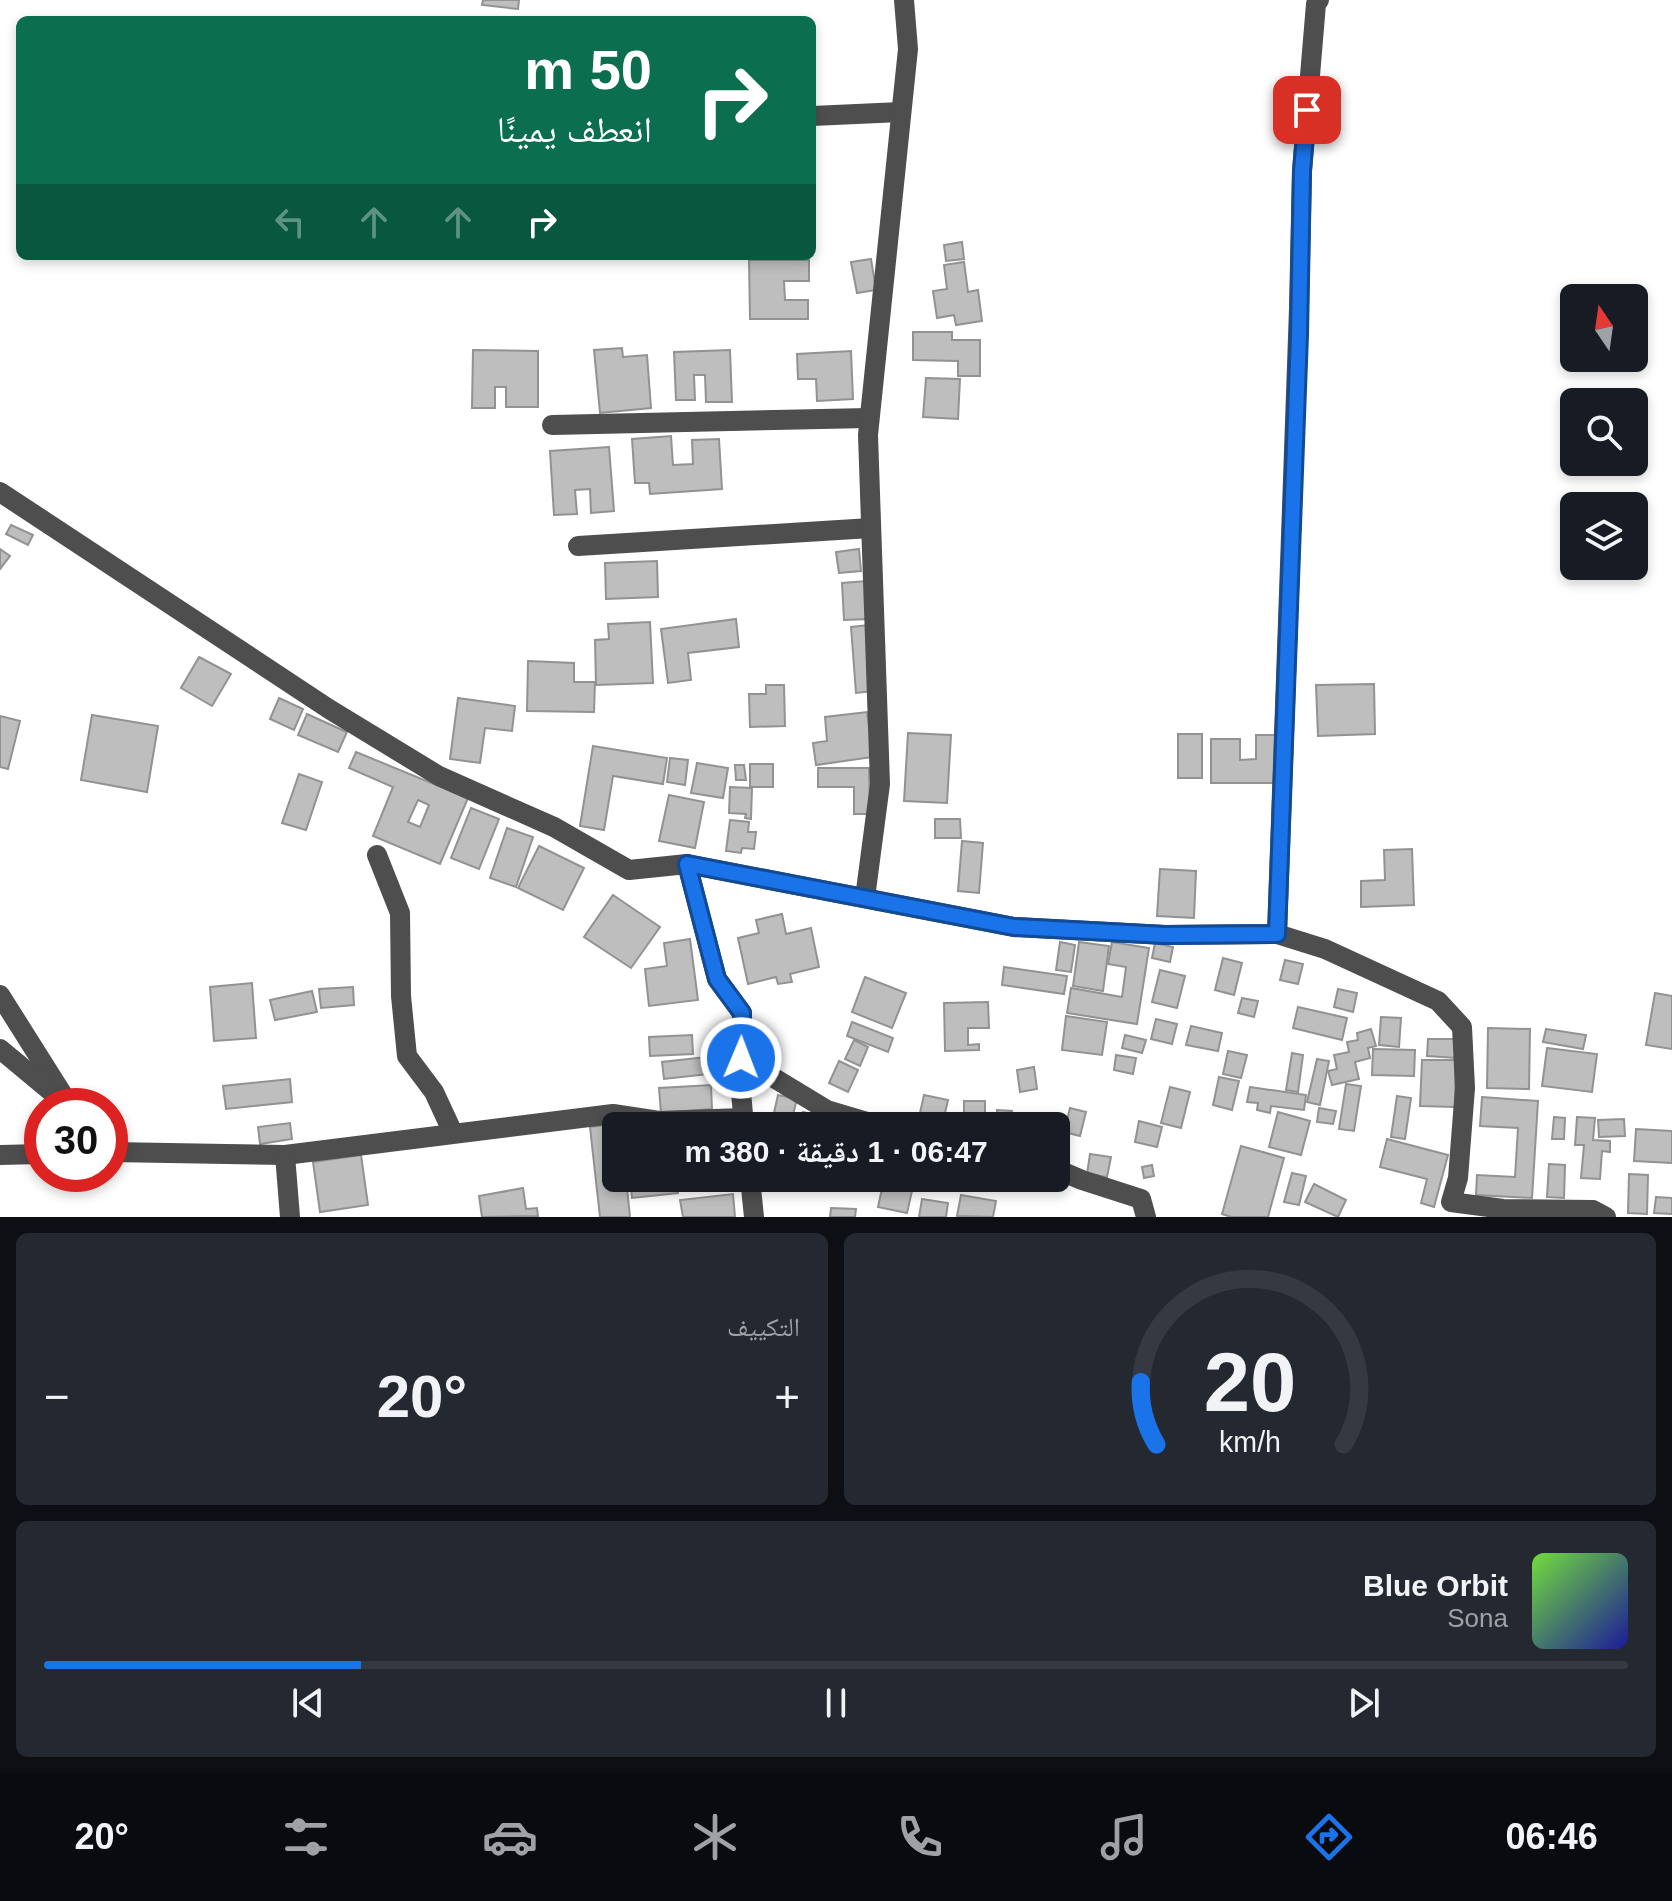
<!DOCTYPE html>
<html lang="ar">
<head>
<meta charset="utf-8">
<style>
  body { margin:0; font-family:Arial,"Noto Naskh Arabic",sans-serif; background:#242831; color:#f1f3f6; direction:rtl; height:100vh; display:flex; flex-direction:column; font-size:30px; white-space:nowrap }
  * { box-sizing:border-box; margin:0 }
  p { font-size:26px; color:#9ea1a6 }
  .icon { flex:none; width:44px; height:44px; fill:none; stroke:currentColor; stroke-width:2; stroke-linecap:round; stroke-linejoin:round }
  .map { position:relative; height:1217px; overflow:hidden; direction:ltr }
  .sheet { display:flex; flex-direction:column; gap:16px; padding:16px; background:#0d0f14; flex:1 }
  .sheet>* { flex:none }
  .hud { position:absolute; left:16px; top:16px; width:800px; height:244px; border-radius:12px; box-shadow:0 4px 12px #0003; direction:rtl; background:#0b6e4f; color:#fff; overflow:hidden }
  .needle { width:52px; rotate:347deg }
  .buttons { position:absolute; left:1560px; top:284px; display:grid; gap:16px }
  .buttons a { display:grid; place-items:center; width:88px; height:88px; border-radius:12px; background:#171b24; box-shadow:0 4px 12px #0003; font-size:40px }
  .speed { position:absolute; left:24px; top:1088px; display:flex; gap:16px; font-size:40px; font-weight:700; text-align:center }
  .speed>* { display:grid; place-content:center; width:104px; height:104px; border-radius:50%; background:#171b24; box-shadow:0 4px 12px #0003; line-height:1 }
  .speed .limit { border:12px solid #d22; background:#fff; color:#111 }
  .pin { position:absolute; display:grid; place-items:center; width:68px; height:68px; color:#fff; margin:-34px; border-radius:16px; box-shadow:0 4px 12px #0006 }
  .me { position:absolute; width:88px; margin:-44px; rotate:1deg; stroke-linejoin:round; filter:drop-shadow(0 0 6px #0008) }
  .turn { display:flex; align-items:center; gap:28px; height:168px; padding:0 32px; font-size:36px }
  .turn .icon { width:104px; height:104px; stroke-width:2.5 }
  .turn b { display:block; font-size:56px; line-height:68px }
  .lanes { display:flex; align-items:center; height:76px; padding:0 32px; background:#0003; justify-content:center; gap:40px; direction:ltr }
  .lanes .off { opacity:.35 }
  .big { font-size:60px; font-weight:700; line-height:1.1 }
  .sheet .card { flex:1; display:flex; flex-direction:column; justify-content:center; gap:12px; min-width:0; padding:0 28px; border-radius:12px; background:#242831 }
  .sheet .dial { align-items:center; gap:0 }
  .dial svg { height:208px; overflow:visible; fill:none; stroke:#363941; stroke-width:7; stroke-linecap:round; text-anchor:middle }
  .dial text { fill:#f1f3f6; stroke:none }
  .song { display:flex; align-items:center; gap:24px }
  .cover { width:96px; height:96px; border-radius:12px; background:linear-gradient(135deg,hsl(100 70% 55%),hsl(240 70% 35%)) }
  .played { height:8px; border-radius:4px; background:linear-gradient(90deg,#1a73e8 20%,#363941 20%) }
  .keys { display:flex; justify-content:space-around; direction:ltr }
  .heat { display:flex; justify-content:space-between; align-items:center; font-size:44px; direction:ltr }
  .sheet .tiles { flex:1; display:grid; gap:16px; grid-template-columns:1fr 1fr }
  .card:last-child { grid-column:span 2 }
  .trip { position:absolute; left:602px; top:1112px; width:468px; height:80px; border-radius:12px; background:#171b24; box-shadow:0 4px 12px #0003; font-weight:700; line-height:80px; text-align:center; direction:rtl }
  .menu { display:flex; height:128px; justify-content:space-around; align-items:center; background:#090b0e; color:#9ea1a6 }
  .menu .icon { width:56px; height:56px }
  .menu .on { color:#1a73e8 }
  .menu b { font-size:36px; color:#f1f3f6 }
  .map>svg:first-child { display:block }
  .building { fill:#bebebe; stroke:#929292; stroke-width:2; fill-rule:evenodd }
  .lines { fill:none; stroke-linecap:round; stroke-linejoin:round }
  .minor { stroke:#4e4e4e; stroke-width:20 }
  .route-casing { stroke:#114b97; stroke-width:20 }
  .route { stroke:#1a73e8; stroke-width:14 }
</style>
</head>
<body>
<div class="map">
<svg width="1672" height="1217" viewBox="0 0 1672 1217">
  <rect width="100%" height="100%" fill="#fff"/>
  <!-- building -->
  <g class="building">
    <path d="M483 0H519L518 9 482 5Z"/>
    <path d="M962 242 964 259 946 261 944 245Z"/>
    <path d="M871 259 876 290 857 293 851 262Z"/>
    <path d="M749 260H809V281H784L785 300H808V319H750Z"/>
    <path d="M964 262 968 292 978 290 982 321 956 325 954 315 937 318 933 291 947 289 944 265Z"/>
    <path d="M913 332H952V340H980V376H958V361L913 360Z"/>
    <path d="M622 348 623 357 647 355 651 408 600 413 594 350Z"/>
    <path d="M473 350 538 351V407H506V387H495V408H472Z"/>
    <path d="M730 350 732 402H706L705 375H694L695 400H676L674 352Z"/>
    <path d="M851 351 853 399 817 401 816 379H798L797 354Z"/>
    <path d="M926 378 960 379 958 419 923 417Z"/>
    <path d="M671 436 673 465 693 464 692 440 719 439 722 489 650 494 649 483H635L632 439Z"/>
    <path d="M609 447 614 511 591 513 590 489 575 490 577 514 554 515 550 451Z"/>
    <path d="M11 525 33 535 28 545 6 534Z"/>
    <path d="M0 549 10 556 0 569Z"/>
    <path d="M859 549 861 571 839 573 836 552Z"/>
    <path d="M657 561 658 597 606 599 605 563Z"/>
    <path d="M867 581 869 619 844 620 842 583Z"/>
    <path d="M736 619 739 647 688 653 691 680 668 683 661 629Z"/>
    <path d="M650 622 653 683 596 685 595 640 609 639 608 624Z"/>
    <path d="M869 625 873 691 856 693 851 627Z"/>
    <path d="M199 657 231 674 212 706 181 688Z"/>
    <path d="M528 661 574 663V682H595L594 712 527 711Z"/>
    <path d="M1374 684 1375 734 1318 736 1316 685Z"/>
    <path d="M766 685H784L785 726 750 727 749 694H766Z"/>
    <path d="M279 698 303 709 294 730 270 719Z"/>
    <path d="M458 698 515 706 512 731 485 728 480 763 450 759Z"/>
    <path d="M867 712 873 757 816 765 813 743 827 741 825 717Z"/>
    <path d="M307 714 347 732 338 752 298 735Z"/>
    <path d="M92 715 158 726 147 792 81 780Z"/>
    <path d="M0 716 20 721 8 769 0 767Z"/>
    <path d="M908 733 951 735 947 803 904 801Z"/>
    <rect x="1178" y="734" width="24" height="44"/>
    <path d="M1256 735H1275V783H1211V739H1240V760L1256 759Z"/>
    <path d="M593 746 667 758 663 784 613 776 604 830 580 826Z"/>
    <path d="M356 752 468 798 440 864 373 836 393 787 349 768ZM418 800 429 805 420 827 408 822Z"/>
    <path d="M670 758 688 760 685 785 667 782Z"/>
    <path d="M697 763 728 768 723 798 691 793Z"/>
    <rect x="750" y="764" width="23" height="23"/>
    <path d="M735 765H744L746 780H736Z"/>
    <path d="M818 768H869L870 814H854V787H818Z"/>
    <path d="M299 774 322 782 306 830 282 823Z"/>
    <path d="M730 787 752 788 751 819 745 818 746 814 729 813Z"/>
    <path d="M669 795 704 802 695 848 659 841Z"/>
    <path d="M471 808 499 819 479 869 451 858Z"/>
    <path d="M935 819H960L961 838H935Z"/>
    <path d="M730 820 749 822 748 832H756L754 849 742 848 741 853 726 851Z"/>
    <path d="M507 828 533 837 516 887 490 878Z"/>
    <path d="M962 841 983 843 979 893 958 891Z"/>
    <path d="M539 846 584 868 563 910 518 888Z"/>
    <path d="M1412 849 1414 905 1361 907V881L1385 880 1384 850Z"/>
    <path d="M1160 869 1196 871 1194 918 1157 916Z"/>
    <path d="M613 895 660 927 631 968 584 937Z"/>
    <path d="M782 914 786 934 811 928 819 967 790 974 792 982 778 984 776 977 748 984 738 938 759 933 756 920Z"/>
    <path d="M690 939 698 1000 649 1006 645 969 667 966 664 943Z"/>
    <path d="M1060 942 1075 945 1071 972 1056 970Z"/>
    <path d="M1079 942 1109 946 1103 991 1073 986Z"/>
    <path d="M1112 942 1149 948 1137 1024 1067 1013 1071 988 1122 997 1126 967 1108 964Z"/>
    <path d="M1155 943 1173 947 1170 962 1152 958Z"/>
    <path d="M1223 958 1242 963 1234 995 1215 990Z"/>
    <path d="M1285 960 1303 964 1298 984 1280 980Z"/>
    <path d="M1004 967 1067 976 1064 994 1002 985Z"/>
    <path d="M1160 970 1185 976 1177 1008 1152 1002Z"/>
    <path d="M865 977 906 993 892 1028 852 1012Z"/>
    <path d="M252 983 256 1038 214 1041 210 987Z"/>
    <path d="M353 987 354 1005 321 1008 319 989Z"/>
    <path d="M1338 989 1357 993 1353 1012 1334 1007Z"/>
    <path d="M312 991 317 1012 275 1020 270 1000Z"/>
    <path d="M1655 993 1672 996V1049L1646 1045Z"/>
    <path d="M1242 998 1258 1001 1254 1017 1238 1013Z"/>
    <path d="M988 1002 989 1028H968V1045L979 1044V1050L945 1051 944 1003Z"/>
    <path d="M1298 1007 1347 1018 1342 1040 1293 1028Z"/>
    <path d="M1066 1016 1107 1022 1102 1055 1062 1050Z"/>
    <path d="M1381 1017 1401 1018 1399 1047 1379 1045Z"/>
    <path d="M1156 1019 1177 1024 1172 1044 1151 1039Z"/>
    <path d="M852 1022 893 1038 888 1052 847 1036Z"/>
    <path d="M1191 1026 1222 1033 1218 1051 1186 1045Z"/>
    <path d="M1488 1028 1530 1029 1529 1089 1487 1088Z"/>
    <path d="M1371 1029 1376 1046 1368 1048 1370 1058 1355 1062 1359 1079 1332 1085 1328 1071 1337 1069 1334 1055 1349 1052 1347 1042 1358 1040 1357 1033Z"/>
    <path d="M1546 1029 1586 1035 1583 1049 1543 1042Z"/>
    <path d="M692 1035 693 1054 650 1056 649 1037Z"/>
    <path d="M1125 1035 1146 1040 1142 1053 1122 1048Z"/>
    <path d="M1428 1039H1456V1058L1427 1056Z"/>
    <path d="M854 1040 868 1047 860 1066 845 1059Z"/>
    <path d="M1547 1048 1597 1054 1592 1092 1542 1086Z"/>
    <path d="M1373 1049 1415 1050 1414 1076 1372 1075Z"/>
    <path d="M1228 1051 1247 1055 1241 1078 1223 1074Z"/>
    <path d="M1292 1053 1303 1055 1298 1092 1286 1090Z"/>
    <path d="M1116 1055 1136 1058 1133 1074 1114 1070Z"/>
    <path d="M706 1057 708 1074 664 1079 662 1062Z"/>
    <path d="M1317 1059 1329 1061 1320 1105 1307 1102Z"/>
    <path d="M1422 1060H1456L1455 1107 1420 1106Z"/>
    <path d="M839 1061 858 1070 848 1092 829 1083Z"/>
    <path d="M1034 1067 1037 1089 1020 1092 1017 1070Z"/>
    <path d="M1219 1077 1239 1081 1232 1110 1213 1105Z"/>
    <path d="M290 1079 292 1102 226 1109 223 1086Z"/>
    <path d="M1346 1084 1361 1086 1354 1131 1339 1129Z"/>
    <path d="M711 1085 712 1109 661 1113 659 1088Z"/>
    <path d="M1170 1087 1190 1092 1181 1128 1161 1123Z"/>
    <path d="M1250 1087 1306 1095 1304 1110 1271 1106 1270 1113 1257 1110 1258 1103 1247 1102Z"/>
    <path d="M778 1095 797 1099 790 1126H771Z"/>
    <path d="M924 1095 948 1100 942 1126H917Z"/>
    <path d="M1397 1096 1411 1098 1405 1139 1391 1137Z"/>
    <path d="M1482 1097 1538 1101 1532 1198 1476 1195 1477 1175 1515 1177 1518 1128 1480 1126Z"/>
    <rect x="964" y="1101" width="21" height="25"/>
    <path d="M1070 1108 1086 1112 1080 1136 1064 1132Z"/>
    <path d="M1319 1108 1336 1111 1333 1124 1317 1122Z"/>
    <path d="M997 1110 1012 1111 1011 1126H997Z"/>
    <path d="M803 1112 825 1117 823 1126H800Z"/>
    <path d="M1278 1112 1310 1121 1301 1155 1269 1147Z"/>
    <path d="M1554 1117 1565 1118 1564 1139H1552Z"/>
    <path d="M1577 1117 1595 1118 1593 1140 1610 1141V1152L1602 1151 1600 1179 1581 1178 1584 1145H1575Z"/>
    <path d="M1624 1119 1625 1136 1599 1137 1598 1120Z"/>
    <path d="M1139 1121 1162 1127 1157 1147 1135 1142Z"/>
    <path d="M290 1123 292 1139 260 1144 258 1127Z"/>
    <path d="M620 1123V1126H616V1178H626L630 1217H600L590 1127Z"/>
    <path d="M1636 1129 1672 1131V1163L1634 1161Z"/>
    <path d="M1387 1139 1448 1155 1434 1207 1421 1203 1427 1179 1380 1167Z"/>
    <path d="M1241 1146 1284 1158 1268 1217H1231L1222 1214Z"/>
    <path d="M1090 1154 1111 1157 1107 1177 1087 1174Z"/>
    <path d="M361 1155 368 1205 320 1212 313 1162Z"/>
    <path d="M1549 1164 1565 1165 1564 1198 1547 1197Z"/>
    <path d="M1152 1165 1154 1176 1144 1178 1142 1167Z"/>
    <path d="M1292 1173 1306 1176 1299 1205 1284 1202Z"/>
    <path d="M1629 1174 1648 1175 1647 1214 1628 1213Z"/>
    <path d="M630 1178H676L678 1193 632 1198Z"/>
    <path d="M685 1178H719V1179L687 1187Z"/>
    <path d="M781 1178H792L787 1190 777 1186Z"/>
    <path d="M840 1178H865L863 1185Z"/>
    <path d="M894 1178H921L919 1189 893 1183Z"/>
    <path d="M986 1178H1024L1022 1187 985 1181Z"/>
    <path d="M883 1184 912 1191 907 1213 878 1207Z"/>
    <path d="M1314 1184 1346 1200 1338 1217 1305 1202Z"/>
    <path d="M523 1188 526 1209 537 1208 538 1216 482 1217 479 1196Z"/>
    <path d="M733 1194 735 1217H683L680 1200Z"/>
    <path d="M961 1195 996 1201 993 1217 957 1216Z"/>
    <path d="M1656 1197 1672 1198V1214L1654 1213Z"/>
    <path d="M922 1199 948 1203 946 1217H919Z"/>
    <path d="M831 1208 856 1209 855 1217H830Z"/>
  </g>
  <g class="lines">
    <!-- minor -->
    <g class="minor">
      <path d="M812 116 901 112"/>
      <path d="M552 425 869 418"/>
      <path d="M0 492 329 709 439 776 554 827 629 870 687 864 1014 927 1165 935 1277 934 1299 308 1302 171 1316 4 1319 0"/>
      <path d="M578 546 871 528"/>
      <path d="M377 855 400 913 401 996 407 1056 434 1092 453 1133"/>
      <path d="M687 864 717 979 742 1013 741 1092 744 1126"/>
      <path d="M865 898 880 784 868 435 908 49 904 0"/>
      <path d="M1277 934 1325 949 1438 1001 1462 1027 1465 1088 1458 1178 1451 1202 1503 1209 1593 1210 1606 1217"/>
      <path d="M0 995 70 1106"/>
      <path d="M0 1049 59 1098"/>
      <path d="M741 1058 827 1110 881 1126"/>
      <path d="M110 1152 285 1155 613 1114 659 1121 743 1118"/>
      <path d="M0 1155 42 1154"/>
      <path d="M285 1155 290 1217"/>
      <path d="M1056 1169 1082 1180 1141 1199 1146 1217"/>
      <path d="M750 1178 754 1217"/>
    </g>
  </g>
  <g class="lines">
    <defs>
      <path id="route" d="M741 1058 742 1013 717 979 687 864 1014 927 1165 935 1277 934 1299 335 1302 171 1307 110"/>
    </defs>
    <!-- route casing -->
    <use href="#route" class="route-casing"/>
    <!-- route -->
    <use href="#route" class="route"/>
  </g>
</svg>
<div class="buttons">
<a><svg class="needle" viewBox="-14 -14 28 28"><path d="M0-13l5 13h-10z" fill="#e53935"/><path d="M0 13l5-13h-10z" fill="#9ea1a6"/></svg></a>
<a><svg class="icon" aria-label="search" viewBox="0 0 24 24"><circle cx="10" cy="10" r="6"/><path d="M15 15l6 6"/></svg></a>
<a><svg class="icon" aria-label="layers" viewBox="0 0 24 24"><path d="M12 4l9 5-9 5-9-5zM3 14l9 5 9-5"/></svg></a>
</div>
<div class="speed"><div class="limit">30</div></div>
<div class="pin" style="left:1307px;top:110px;background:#d93025"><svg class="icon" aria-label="arrive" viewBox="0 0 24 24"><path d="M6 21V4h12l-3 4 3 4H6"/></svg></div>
<svg class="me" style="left:741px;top:1058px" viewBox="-20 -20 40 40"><circle r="17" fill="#1a73e8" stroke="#fff" stroke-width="3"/><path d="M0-11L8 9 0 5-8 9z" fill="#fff"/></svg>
<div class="trip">06:47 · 1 دقيقة · 380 m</div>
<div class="hud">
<div class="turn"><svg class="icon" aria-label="right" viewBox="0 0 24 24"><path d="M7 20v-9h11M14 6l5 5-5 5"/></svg><div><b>50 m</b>انعطف يمينًا</div></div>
<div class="lanes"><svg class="icon off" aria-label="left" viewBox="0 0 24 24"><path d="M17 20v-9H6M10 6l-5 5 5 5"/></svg><svg class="icon off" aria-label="ahead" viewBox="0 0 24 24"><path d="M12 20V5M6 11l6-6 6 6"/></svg><svg class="icon off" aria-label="ahead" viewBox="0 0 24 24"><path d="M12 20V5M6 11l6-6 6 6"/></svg><svg class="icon" aria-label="right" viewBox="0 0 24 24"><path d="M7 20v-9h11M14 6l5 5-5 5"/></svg></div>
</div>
</div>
<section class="sheet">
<div class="tiles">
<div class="card dial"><svg viewBox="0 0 100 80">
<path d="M14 69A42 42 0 1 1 86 69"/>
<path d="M14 69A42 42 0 0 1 8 45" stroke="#1a73e8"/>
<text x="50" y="56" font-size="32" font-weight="700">20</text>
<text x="50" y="72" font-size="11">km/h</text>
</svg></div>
<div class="card"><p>التكييف</p>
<div class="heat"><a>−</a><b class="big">20°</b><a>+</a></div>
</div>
<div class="card">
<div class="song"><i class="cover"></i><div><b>Blue Orbit</b><p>Sona</p></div></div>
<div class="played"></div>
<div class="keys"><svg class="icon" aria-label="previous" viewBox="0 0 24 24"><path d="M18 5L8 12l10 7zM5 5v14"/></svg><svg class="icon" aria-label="pause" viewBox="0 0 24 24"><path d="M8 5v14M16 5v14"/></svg><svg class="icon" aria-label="next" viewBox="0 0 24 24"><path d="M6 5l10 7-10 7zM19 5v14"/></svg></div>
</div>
</div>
</section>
<nav class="menu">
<b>06:46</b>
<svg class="icon on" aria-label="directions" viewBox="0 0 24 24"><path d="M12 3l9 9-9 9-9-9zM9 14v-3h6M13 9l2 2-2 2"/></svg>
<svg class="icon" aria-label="music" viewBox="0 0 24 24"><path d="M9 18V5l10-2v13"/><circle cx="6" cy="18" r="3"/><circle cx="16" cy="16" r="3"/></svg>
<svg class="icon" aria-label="phone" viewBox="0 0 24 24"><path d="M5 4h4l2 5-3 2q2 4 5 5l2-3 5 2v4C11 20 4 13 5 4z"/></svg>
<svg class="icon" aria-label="climate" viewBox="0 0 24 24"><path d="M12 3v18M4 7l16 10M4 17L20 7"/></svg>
<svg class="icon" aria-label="car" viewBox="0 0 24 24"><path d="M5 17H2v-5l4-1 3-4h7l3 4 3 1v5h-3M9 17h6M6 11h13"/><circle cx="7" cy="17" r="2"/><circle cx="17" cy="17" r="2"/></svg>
<svg class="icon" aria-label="filters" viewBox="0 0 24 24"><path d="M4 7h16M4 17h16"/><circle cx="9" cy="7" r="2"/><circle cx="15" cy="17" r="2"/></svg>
<b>20°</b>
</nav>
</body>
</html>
